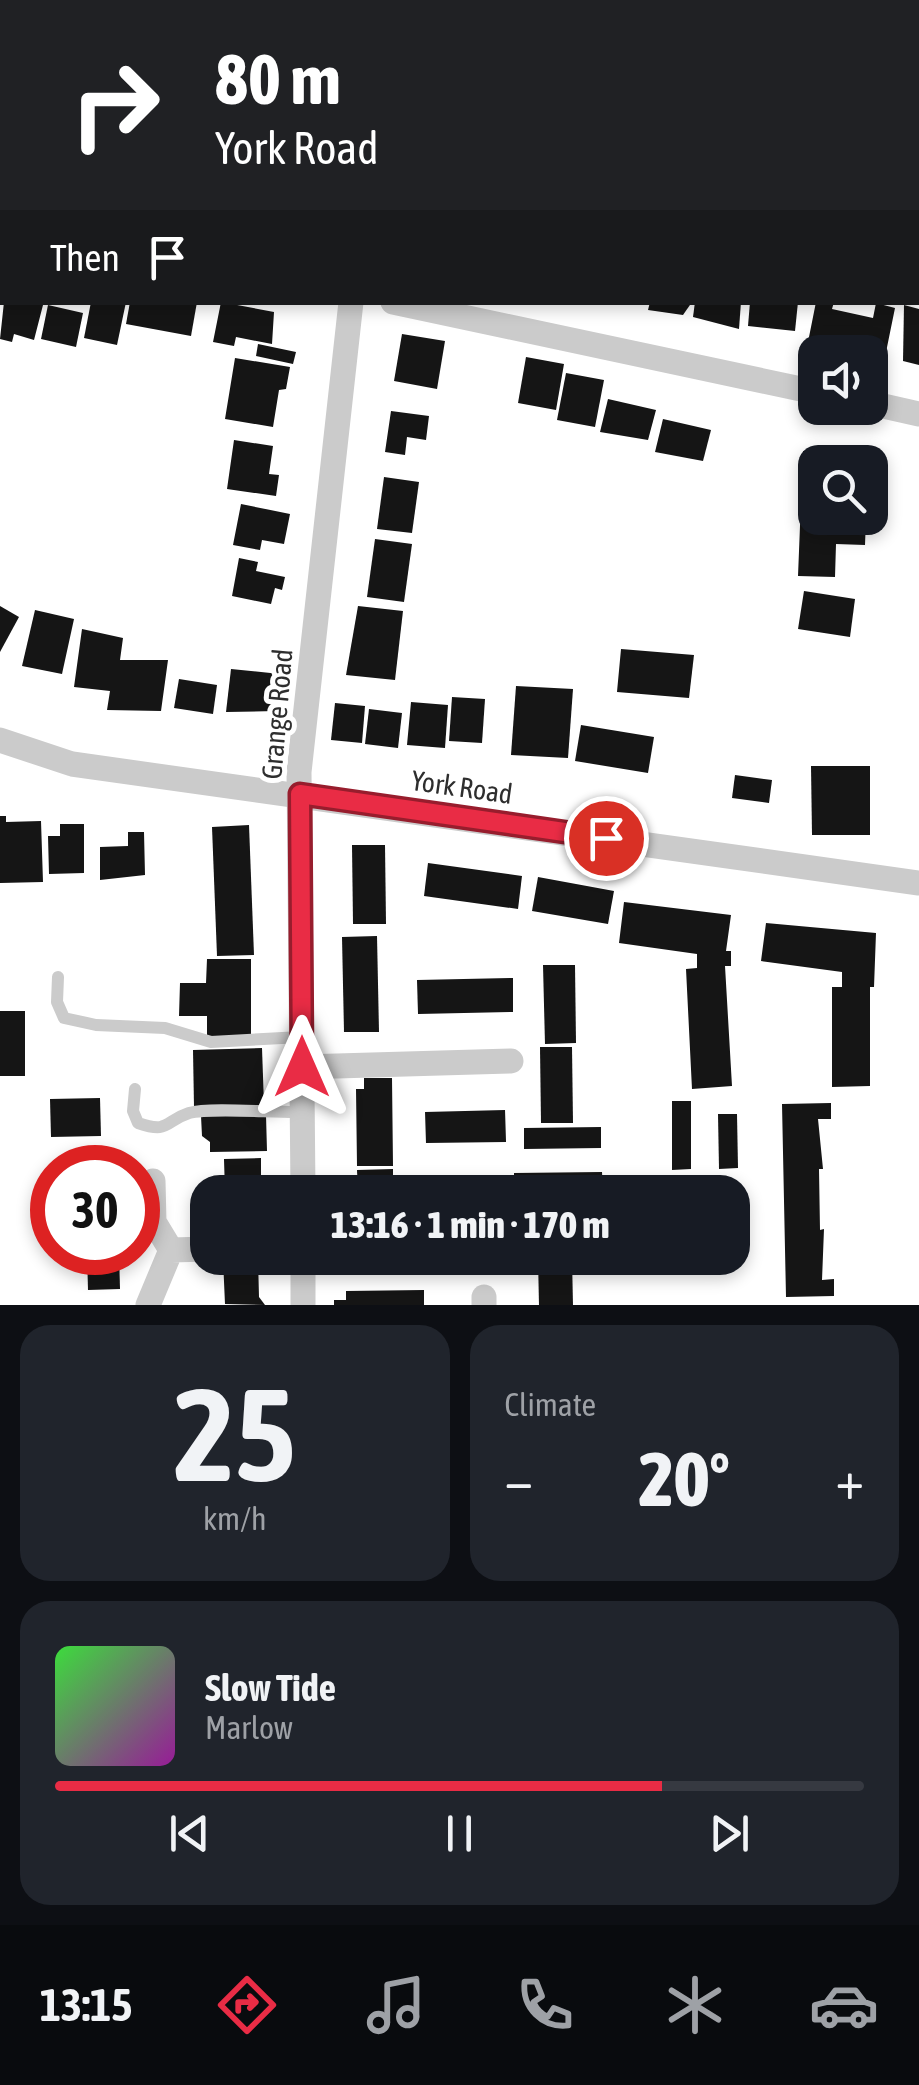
<!DOCTYPE html>
<html lang="en">
<head>
<meta charset="utf-8">
<style>
  body { margin:0; font-family:"Asap Condensed",sans-serif; background:#20242c; color:#f1f3f6; height:100vh; display:flex; flex-direction:column; font-size:38px; white-space:nowrap }
  * { box-sizing:border-box; margin:0 }
  p { font-size:32px; color:#9ea1a6 }
  .icon { flex:none; width:55px; height:55px; fill:none; stroke:currentColor; stroke-width:2; stroke-linecap:round; stroke-linejoin:round }
  .map { position:relative; height:1305px; overflow:hidden }
  .sheet { display:flex; flex-direction:column; gap:20px; padding:20px; background:#0d0f14; flex:1 }
  .sheet>* { flex:none }
  .banner { position:absolute; left:0px; top:0px; width:920px; height:305px; box-shadow:0 5px 15px #0003; background:#202124; color:#fff; overflow:hidden }
  .controls { position:absolute; left:798px; top:335px; display:grid; gap:20px }
  .controls a { display:grid; place-items:center; width:90px; height:90px; border-radius:20px; background:#171b24; box-shadow:0 5px 15px #0003; font-size:50px }
  .speed { position:absolute; left:30px; top:1145px; display:flex; gap:20px; font-size:50px; font-weight:700; text-align:center }
  .speed>* { display:grid; place-content:center; width:130px; height:130px; border-radius:50%; background:#171b24; box-shadow:0 5px 15px #0003; line-height:1 }
  .speed .limit { border:15px solid #d22; background:#fff; color:#111 }
  .pin { position:absolute; display:grid; place-items:center; width:85px; height:85px; color:#fff; margin:-42px; border:5px solid #fff; border-radius:50%; box-shadow:0 2px 10px #0007 }
  .me { position:absolute; width:110px; margin:-55px; rotate:0deg; stroke-linejoin:round; filter:drop-shadow(0 0 8px #0008) }
  .turn { display:flex; align-items:center; gap:35px; height:210px; padding:0 50px; font-size:45px }
  .turn .icon { width:130px; height:130px; stroke-width:2.5 }
  .turn b { display:block; font-size:70px; line-height:85px }
  .then { display:flex; align-items:center; height:95px; padding:0 50px; background:#0003; gap:20px; font-size:38px }
  .big { font-size:75px; font-weight:800; line-height:1.1 }
  .sheet .tile { flex:1; display:flex; flex-direction:column; justify-content:center; gap:15px; min-width:0; padding:0 35px; border-radius:30px; background:#20242c }
  .sheet .dial { align-items:center; gap:0 }
  .dial b { font-size:130px; line-height:1 }
  .song { display:flex; align-items:center; gap:30px }
  .cover { width:120px; height:120px; border-radius:15px; background:linear-gradient(135deg,hsl(120 70% 55%),hsl(300 70% 35%)) }
  .played { height:10px; border-radius:5px; background:linear-gradient(90deg,#e92c45 75%,#363941 75%) }
  .keys { display:flex; justify-content:space-around; direction:ltr }
  .heat { display:flex; justify-content:space-between; align-items:center; font-size:55px; direction:ltr }
  .sheet .tiles { flex:1; display:grid; gap:20px; grid-template-columns:1fr 1fr }
  .tile:last-child { grid-column:span 2 }
  .trip { position:absolute; left:190px; top:1175px; width:560px; height:100px; border-radius:30px; background:#171b24; box-shadow:0 5px 15px #0003; font-weight:800; line-height:100px; text-align:center }
  .menu { display:flex; height:160px; justify-content:space-around; align-items:center; background:#090b0e; color:#9ea1a6 }
  .menu .icon { width:70px; height:70px }
  .menu .active { color:#e92c45 }
  .menu b { font-size:45px; color:#f1f3f6 }
  .map>svg:first-child { display:block }
  .building { fill:#151515 }
  .lines { fill:none; stroke-linecap:round; stroke-linejoin:round }
  .service { stroke:#cbcbcb; stroke-width:12 }
  .minor { stroke:#cbcbcb; stroke-width:25 }
  .route-casing { stroke:#971d2d; stroke-width:25 }
  .route { stroke:#e92c45; stroke-width:18 }
  .labels { text-anchor:middle; dominant-baseline:central; stroke-width:10; stroke-linejoin:round; paint-order:stroke }
  .street-label { font-size:28px; fill:#2e2e2e; stroke:#fff }
</style>
</head>
<body>
<div class="map">
<svg width="919" height="1305" viewBox="0 0 919 1305">
  <rect width="100%" height="100%" fill="#fff"/>
  <!-- building -->
  <g class="building">
    <path d="M4 302 43 305 34 340 14 334 12 342 0 339Z"/>
    <path d="M91 302H126L117 345 84 338Z"/>
    <path d="M130 302H197L191 336 126 324Z"/>
    <path d="M221 302 274 312 272 344 236 337 234 346 213 342Z"/>
    <path d="M650 302H692L683 315 648 310Z"/>
    <path d="M695 302H741L739 329 693 317Z"/>
    <path d="M750 302H798L795 331 748 326Z"/>
    <path d="M816 302H834L832 309 873 318 876 303 895 308 885 357 808 342Z"/>
    <path d="M48 305 83 313 76 347 41 339Z"/>
    <path d="M904 305 919 309V365L903 361Z"/>
    <path d="M402 334 445 341 437 389 394 381Z"/>
    <path d="M258 344 296 352 293 364 256 356Z"/>
    <path d="M526 357 564 364 556 410 518 403Z"/>
    <path d="M235 358 290 367 286 389 279 390 273 427 225 419Z"/>
    <path d="M566 373 604 380 595 427 557 420Z"/>
    <path d="M608 399 656 410 648 440 600 432Z"/>
    <path d="M391 411 429 416 426 440 407 437 405 455 385 452Z"/>
    <path d="M663 419 711 430 703 461 655 452Z"/>
    <path d="M234 440 273 446 269 474 279 475 276 496 227 489Z"/>
    <path d="M803 451 868 453V462H815V518H866L865 545 836 544 835 577 798 576Z"/>
    <path d="M384 477 419 482 412 533 377 529Z"/>
    <path d="M241 504 290 514 284 544 262 540 260 550 233 545Z"/>
    <path d="M375 539 412 544 404 602 367 597Z"/>
    <path d="M239 558 258 562 256 571 285 577 282 590 275 588 271 604 232 596Z"/>
    <path d="M804 591 855 599 850 637 798 629Z"/>
    <path d="M0 606 19 617 0 652Z"/>
    <path d="M358 606 403 611 395 680 346 675Z"/>
    <path d="M35 610 74 619 62 674 22 666Z"/>
    <path d="M82 629 123 638 120 660H168L161 711 107 710 110 691 74 687Z"/>
    <path d="M621 649 694 655 689 698 617 692Z"/>
    <path d="M231 669 280 674 276 711 226 712Z"/>
    <path d="M179 679 217 685 213 714 174 708Z"/>
    <path d="M516 686 573 689 568 758 511 755Z"/>
    <path d="M452 697 485 699 482 743 449 741Z"/>
    <path d="M411 702 448 705 445 748 407 745Z"/>
    <path d="M335 703 365 706 362 743 331 740Z"/>
    <path d="M369 709 402 713 398 748 365 744Z"/>
    <path d="M581 725 654 737 648 773 575 761Z"/>
    <path d="M811 766H870V835H812Z"/>
    <path d="M735 775 772 780 769 803 732 798Z"/>
    <path d="M0 816H6V822L41 821 43 882 0 883Z"/>
    <path d="M60 824H84V873L49 874 48 836H60Z"/>
    <path d="M249 825 254 955 217 956 212 827Z"/>
    <path d="M128 832H144L145 875 100 880V847L128 846Z"/>
    <path d="M352 845H385L386 924H353Z"/>
    <path d="M428 863 522 876 518 909 424 896Z"/>
    <path d="M538 877 614 891 608 924 532 911Z"/>
    <path d="M624 902 731 915 726 951H731V966H725L732 1086 692 1089 686 969 697 968V954L619 943Z"/>
    <path d="M766 923 876 933 874 987H870V1086L832 1087V987H842V972L761 961Z"/>
    <path d="M377 936 379 1032H344L342 937Z"/>
    <path d="M207 959H251V1038H207V1016H179L180 983H206Z"/>
    <path d="M543 965H575L576 1043 545 1044Z"/>
    <path d="M513 978V1012L418 1014 417 980Z"/>
    <rect x="0" y="1011" width="25" height="65"/>
    <path d="M540 1047H572L573 1123H541Z"/>
    <path d="M262 1048 264 1105 194 1107 193 1050Z"/>
    <path d="M364 1078H392L393 1166H357L356 1089H364Z"/>
    <path d="M100 1098 101 1136 51 1137 50 1099Z"/>
    <path d="M672 1101H691V1169L672 1170Z"/>
    <path d="M831 1103V1119H818L823 1169H819L820 1230 824 1229 822 1280 834 1279V1296L786 1297 782 1104Z"/>
    <path d="M505 1110 506 1142 426 1143 425 1112Z"/>
    <path d="M718 1114H737L738 1168 719 1169Z"/>
    <path d="M266 1115 267 1151 210 1152V1142L202 1136 201 1116Z"/>
    <path d="M601 1127V1148L524 1149V1128Z"/>
    <path d="M261 1158V1192H225L224 1159Z"/>
    <path d="M393 1169V1192H358L357 1170Z"/>
    <path d="M602 1172 603 1192H514V1173Z"/>
    <path d="M87 1252H119L120 1289 88 1290Z"/>
    <path d="M258 1258 259 1297 265 1305 225 1304 223 1259Z"/>
    <path d="M538 1258H572L573 1305H539Z"/>
    <path d="M424 1290V1305H334V1300H346V1291Z"/>
  </g>
  <g class="lines">
    <!-- service -->
    <g class="service">
      <path d="M58 977 57 1002 64 1018 96 1025 165 1028 211 1042 301 1037"/>
      <path d="M135 1089 133 1111 138 1123C170 1134 164 1121 189 1113 211 1107 275 1113 302 1112"/>
    </g>
    <!-- minor -->
    <g class="minor">
      <path d="M914 0 919 1"/>
      <path d="M0 219H2"/>
      <path d="M393 302 815 392"/>
      <path d="M870 403 919 414"/>
      <path d="M0 740 72 764 919 883"/>
      <path d="M302 1067 511 1061"/>
      <path d="M153 1181 154 1222 171 1250"/>
      <path d="M303 1192 299 772 351 302"/>
      <path d="M303 1258V1305"/>
      <path d="M148 1305 171 1250 208 1249"/>
      <path d="M484 1305V1297"/>
    </g>
  </g>
  <g class="lines">
    <defs>
      <path id="route" d="M302 1067 300 794 606 838"/>
    </defs>
    <!-- route casing -->
    <use href="#route" class="route-casing"/>
    <!-- route -->
    <use href="#route" class="route"/>
  </g>
  <g class="labels">
    <!-- street labels -->
    <g class="street-label">
      <text transform="translate(277 714) rotate(-85)">Grange Road</text>
      <text transform="translate(462 787) rotate(8)">York Road</text>
    </g>
  </g>
</svg>
<div class="controls">
<a><svg class="icon" aria-label="sound" viewBox="0 0 24 24"><path d="M4 9h4l5-4v14l-5-4H4zM17 9q2 3 0 6"/></svg></a>
<a><svg class="icon" aria-label="search" viewBox="0 0 24 24"><circle cx="10" cy="10" r="6"/><path d="M15 15l6 6"/></svg></a>
</div>
<div class="speed"><div class="limit">30</div></div>
<div class="pin" style="left:606px;top:838px;background:#d93025"><svg class="icon" aria-label="arrive" viewBox="0 0 24 24"><path d="M6 21V4h12l-3 4 3 4H6"/></svg></div>
<svg class="me" style="left:302px;top:1067px" viewBox="-20 -20 40 40"><path d="M0-17L14 15 0 8-14 15z" fill="#e92c45" stroke="#fff" stroke-width="4"/></svg>
<div class="trip">13:16 · 1 min · 170 m</div>
<div class="banner">
<div class="turn"><svg class="icon" aria-label="right" viewBox="0 0 24 24"><path d="M7 20v-9h11M14 6l5 5-5 5"/></svg><div><b>80 m</b>York Road</div></div>
<div class="then">Then<svg class="icon" aria-label="arrive" viewBox="0 0 24 24"><path d="M6 21V4h12l-3 4 3 4H6"/></svg></div>
</div>
</div>
<section class="sheet">
<div class="tiles">
<div class="tile dial"><b>25</b><p>km/h</p></div>
<div class="tile"><p>Climate</p>
<div class="heat"><a>−</a><b class="big">20°</b><a>+</a></div>
</div>
<div class="tile">
<div class="song"><i class="cover"></i><div><b>Slow Tide</b><p>Marlow</p></div></div>
<div class="played"></div>
<div class="keys"><svg class="icon" aria-label="previous" viewBox="0 0 24 24"><path d="M18 5L8 12l10 7zM5 5v14"/></svg><svg class="icon" aria-label="pause" viewBox="0 0 24 24"><path d="M8 5v14M16 5v14"/></svg><svg class="icon" aria-label="next" viewBox="0 0 24 24"><path d="M6 5l10 7-10 7zM19 5v14"/></svg></div>
</div>
</div>
</section>
<nav class="menu">
<b>13:15</b>
<svg class="icon active" aria-label="directions" viewBox="0 0 24 24"><path d="M12 3l9 9-9 9-9-9zM9 14v-3h6M13 9l2 2-2 2"/></svg>
<svg class="icon" aria-label="music" viewBox="0 0 24 24"><path d="M9 18V5l10-2v13"/><circle cx="6" cy="18" r="3"/><circle cx="16" cy="16" r="3"/></svg>
<svg class="icon" aria-label="phone" viewBox="0 0 24 24"><path d="M5 4h4l2 5-3 2q2 4 5 5l2-3 5 2v4C11 20 4 13 5 4z"/></svg>
<svg class="icon" aria-label="climate" viewBox="0 0 24 24"><path d="M12 3v18M4 7l16 10M4 17L20 7"/></svg>
<svg class="icon" aria-label="car" viewBox="0 0 24 24"><path d="M5 17H2v-5l4-1 3-4h7l3 4 3 1v5h-3M9 17h6M6 11h13"/><circle cx="7" cy="17" r="2"/><circle cx="17" cy="17" r="2"/></svg>
</nav>
</body>
</html>
